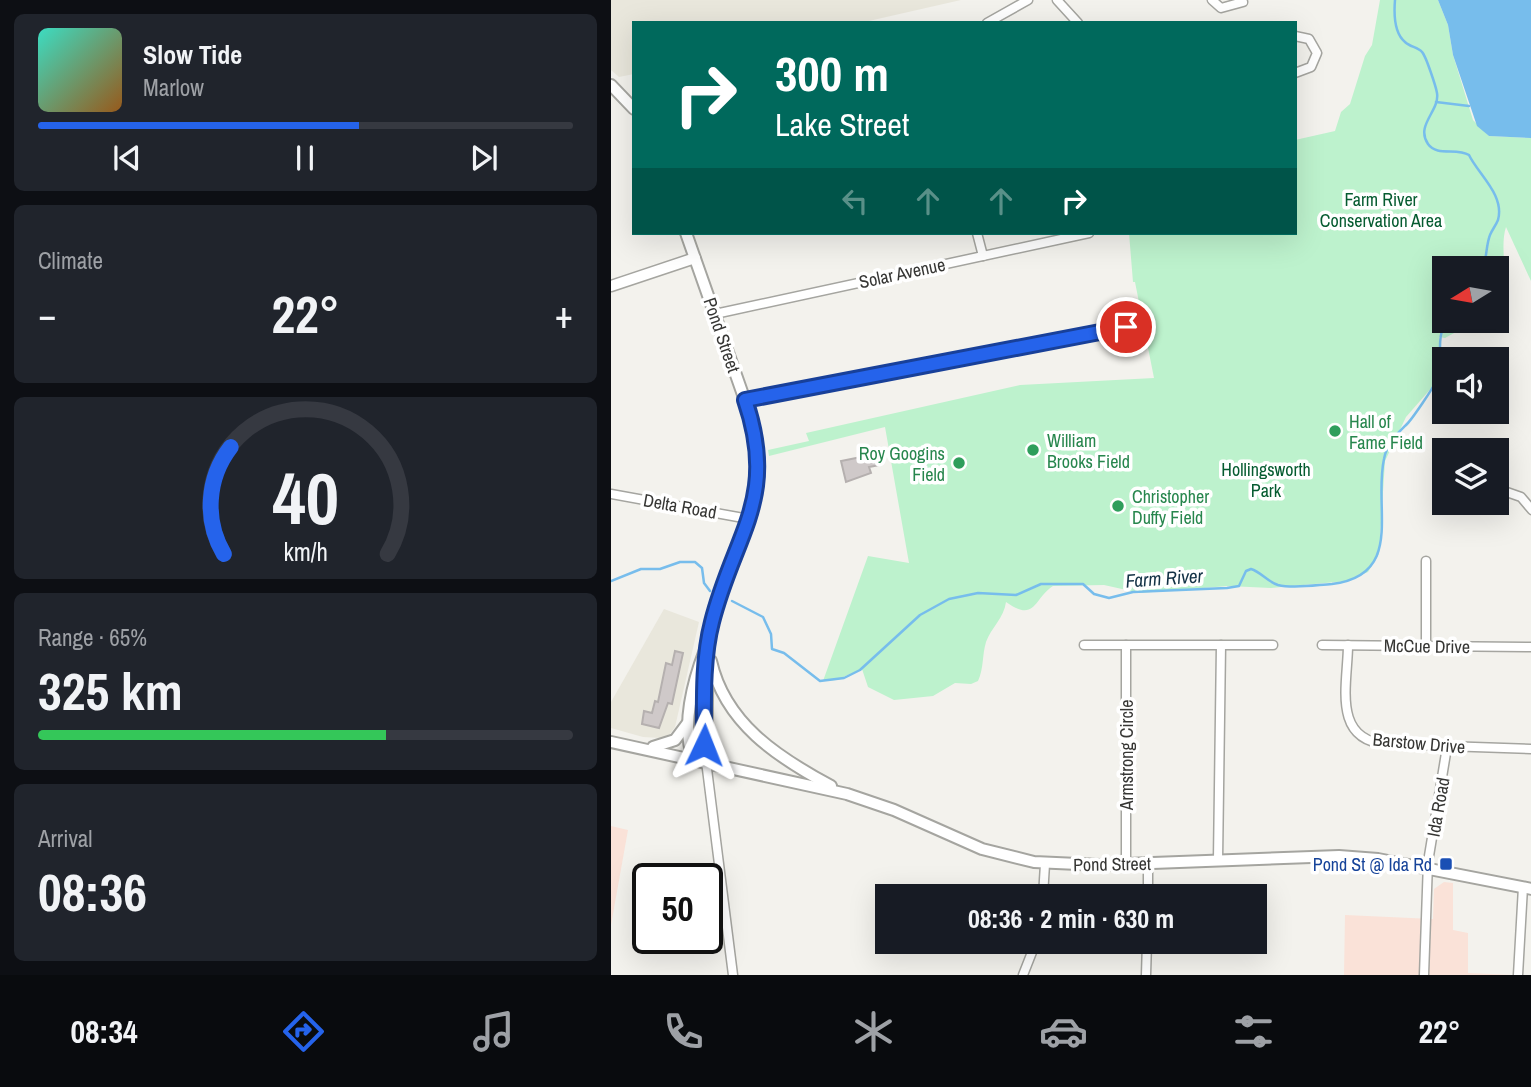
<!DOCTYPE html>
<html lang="en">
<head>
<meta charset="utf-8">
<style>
  body { margin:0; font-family:"Archivo Narrow",sans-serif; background:#20242c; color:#f1f3f6; height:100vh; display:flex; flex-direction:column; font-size:26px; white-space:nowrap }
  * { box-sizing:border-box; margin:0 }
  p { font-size:23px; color:#9ea1a6 }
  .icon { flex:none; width:38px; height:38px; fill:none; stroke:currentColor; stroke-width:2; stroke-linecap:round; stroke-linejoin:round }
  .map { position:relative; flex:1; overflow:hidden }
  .details { display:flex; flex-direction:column; gap:14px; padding:14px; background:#0d0f14; width:611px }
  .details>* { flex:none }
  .banner { position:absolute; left:21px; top:21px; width:665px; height:214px; border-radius:0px; box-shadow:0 7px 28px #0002; background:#00695c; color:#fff; overflow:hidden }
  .needle { width:46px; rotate:259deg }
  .controls { position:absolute; left:821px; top:256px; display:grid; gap:14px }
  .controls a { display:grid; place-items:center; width:77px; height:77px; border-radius:0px; background:#171b24; box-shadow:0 7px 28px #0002; font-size:35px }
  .speed { position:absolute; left:21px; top:863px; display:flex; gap:14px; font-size:35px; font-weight:700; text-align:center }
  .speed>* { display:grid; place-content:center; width:91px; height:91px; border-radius:50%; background:#171b24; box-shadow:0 7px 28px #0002; line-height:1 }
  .speed .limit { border:4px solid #111; border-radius:10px; background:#fff; color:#111 }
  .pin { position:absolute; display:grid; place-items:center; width:60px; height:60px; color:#fff; margin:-30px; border:4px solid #fff; border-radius:50%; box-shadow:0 2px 7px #0007 }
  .me { position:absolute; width:77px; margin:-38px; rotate:2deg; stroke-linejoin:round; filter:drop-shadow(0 0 5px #0008) }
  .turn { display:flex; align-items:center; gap:24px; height:147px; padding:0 28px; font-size:32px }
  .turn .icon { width:91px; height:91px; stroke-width:2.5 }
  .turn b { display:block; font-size:49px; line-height:60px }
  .lanes { display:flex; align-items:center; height:66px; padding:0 28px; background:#0003; justify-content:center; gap:35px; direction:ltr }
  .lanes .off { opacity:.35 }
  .big { font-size:52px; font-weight:800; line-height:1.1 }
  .details .card { flex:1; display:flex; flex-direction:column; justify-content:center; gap:10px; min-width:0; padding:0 24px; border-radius:10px; background:#20242c }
  .details .dial { align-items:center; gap:0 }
  .dial svg { height:182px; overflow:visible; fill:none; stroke:#363941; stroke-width:7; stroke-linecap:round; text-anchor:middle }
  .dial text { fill:#f1f3f6; stroke:none }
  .song { display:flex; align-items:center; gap:21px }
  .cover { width:84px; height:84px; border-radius:10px; background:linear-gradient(135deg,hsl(170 70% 55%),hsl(30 70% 35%)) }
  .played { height:7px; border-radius:4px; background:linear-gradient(90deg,#2563eb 60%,#363941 60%) }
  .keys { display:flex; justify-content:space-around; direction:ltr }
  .heat { display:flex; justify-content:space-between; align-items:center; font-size:38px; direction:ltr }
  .charge { height:10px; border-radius:5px; background:linear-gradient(90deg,#34c759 65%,#363941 0) }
  .trip { position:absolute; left:264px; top:884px; width:392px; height:70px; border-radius:0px; background:#171b24; box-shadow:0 7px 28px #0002; font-weight:800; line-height:70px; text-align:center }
  .tab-bar { display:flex; height:112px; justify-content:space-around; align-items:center; background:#090b0e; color:#9ea1a6 }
  .tab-bar .icon { width:49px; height:49px }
  .tab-bar .on { color:#2563eb }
  .tab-bar b { font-size:32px; color:#f1f3f6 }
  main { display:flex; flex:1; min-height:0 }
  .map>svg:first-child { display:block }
  .built { fill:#e9e7dc }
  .industrial { fill:#fae2d8 }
  .green { fill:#bdf2cd }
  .water { fill:#77bdec }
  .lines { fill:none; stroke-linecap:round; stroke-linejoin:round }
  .stream { stroke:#77bdec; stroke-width:2.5 }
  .building { fill:#cfc9c9; stroke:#b5b0af; stroke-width:2 }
  .minor-casing { stroke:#a5a5a0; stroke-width:11 }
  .tertiary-casing { stroke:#a5a5a0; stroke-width:13 }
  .secondary-casing { stroke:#a5a5a0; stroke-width:14 }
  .minor { stroke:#fff; stroke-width:8 }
  .tertiary { stroke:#fff; stroke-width:10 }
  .secondary { stroke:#fff; stroke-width:10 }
  .route-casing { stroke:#184099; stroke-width:18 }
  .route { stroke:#2563eb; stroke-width:12 }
  .leisure-dot { fill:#2e9e5b; stroke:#fff; stroke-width:2.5 }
  .transit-dot { fill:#1a4fb4; stroke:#fff; stroke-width:2.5 }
  .labels { text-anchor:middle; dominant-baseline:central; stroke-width:7; stroke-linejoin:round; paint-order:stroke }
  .park-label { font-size:18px; fill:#055b30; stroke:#fff }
  .street-label { font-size:18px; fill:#363634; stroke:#fff }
  .leisure-label { font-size:18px; fill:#27864d; stroke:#fff; text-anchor:start }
  .transit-label { font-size:18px; fill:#164399; stroke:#fff; text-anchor:end }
  .water-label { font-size:19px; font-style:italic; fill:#123145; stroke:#fff }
</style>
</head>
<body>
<main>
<section class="details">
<div class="card">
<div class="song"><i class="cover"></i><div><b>Slow Tide</b><p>Marlow</p></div></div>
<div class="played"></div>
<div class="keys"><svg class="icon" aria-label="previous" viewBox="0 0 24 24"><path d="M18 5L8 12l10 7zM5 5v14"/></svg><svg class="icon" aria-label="pause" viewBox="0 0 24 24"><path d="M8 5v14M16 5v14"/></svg><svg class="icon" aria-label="next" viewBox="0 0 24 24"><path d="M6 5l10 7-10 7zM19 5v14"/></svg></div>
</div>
<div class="card"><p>Climate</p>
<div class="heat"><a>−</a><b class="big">22°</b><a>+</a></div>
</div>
<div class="card dial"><svg viewBox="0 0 100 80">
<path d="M14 69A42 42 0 1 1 86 69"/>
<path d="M14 69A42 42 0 0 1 17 22" stroke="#2563eb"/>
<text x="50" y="56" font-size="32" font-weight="700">40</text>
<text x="50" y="72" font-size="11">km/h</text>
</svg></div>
<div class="card"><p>Range · 65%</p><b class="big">325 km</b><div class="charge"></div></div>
<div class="card"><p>Arrival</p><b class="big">08:36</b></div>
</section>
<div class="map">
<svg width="921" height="975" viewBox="0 0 921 975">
  <rect width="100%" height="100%" fill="#f3f2ed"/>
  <!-- built -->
  <g class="built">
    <path d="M0 0H350L249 23H23V74L8 77 0 70Z"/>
    <path d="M53 609 88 622 64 727 59 734 50 738 32 737 0 728V702Z"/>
  </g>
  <!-- industrial -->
  <g class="industrial">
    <path d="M0 826 17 830 0 925Z"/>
    <path d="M833 882 842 883V930L857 933V973L903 975H733L734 915 822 919 823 889Z"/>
  </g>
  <!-- green -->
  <path class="green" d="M769 0H827L837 25 842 55 862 120 878 136 920 138V281L895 227C887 251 902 290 886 308V268H833V320H867L834 338 828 337 831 369 830 377 795 417 774 461 768 554 757 572 736 581 660 588 617 586 529 593 493 585 442 586C422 599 425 623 395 602 393 618 380 628 375 642 371 655 373 668 367 681L360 684 344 683 322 696 283 700 257 687 251 669 225 680 212 681 257 556 298 563 274 427 158 456 157 450 198 441 195 433 409 385 543 378 524 282H522L518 233H684V140L724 131 730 112 739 104 754 56 761 45Z"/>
  <!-- water -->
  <path class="water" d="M827 0H920V138L878 136 866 126 842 55 837 25Z"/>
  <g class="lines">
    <!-- stream -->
    <g class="stream">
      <path d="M784 0C783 12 783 33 794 42 799 47 807 47 811 52 815 56 825 87 826 93 829 111 804 125 817 144 826 157 846 147 858 155 867 174 894 195 887 220 885 225 881 230 879 235 875 245 876 257 872 268"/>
      <path d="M825 102 858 106"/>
      <path d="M0 581 30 569H49L69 562H84L91 568 93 583 99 591"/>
      <path d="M121 601 152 617 160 634 161 649 173 653 209 681 233 678 249 670 309 615 338 599 367 593 405 595 430 584H472L483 594 498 598 522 592 616 588 628 586 635 571 640 569C650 572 657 582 667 585 683 589 705 585 721 584 794 575 762 508 773 459 776 443 785 435 796 424 802 418 822 388 826 380 833 363 825 343 832 328L855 320"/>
    </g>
  </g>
  <!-- building -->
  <g class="building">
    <path d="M260 450 266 452 269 465 258 467 260 473 235 482 230 461 255 456Z"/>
    <path d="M64 651 72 653 61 704 57 703 48 728 31 724 33 711 41 713 44 701 47 702 55 663 61 665Z"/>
  </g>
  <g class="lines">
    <defs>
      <g id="minor">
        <path d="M446 0 467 23"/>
        <path d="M601 0 610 8 632 2"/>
        <path d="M376 23 417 0"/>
        <path d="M684 36 698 39 706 53 700 67 684 73"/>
        <path d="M366 233 372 256"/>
        <path d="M104 314 478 233"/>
        <path d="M134 400 292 368 527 327"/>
        <path d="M890 490 910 497 921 510"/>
        <path d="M0 494 138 519"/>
        <path d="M473 645H662"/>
        <path d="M711 645 921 647"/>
        <path d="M737 645C737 682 720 740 775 744L921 749"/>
        <path d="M815 646V561"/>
        <path d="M95 761 122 975"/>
        <path d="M607 860 610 645"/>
        <path d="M515 864V645"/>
        <path d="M432 896 434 864"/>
        <path d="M537 896V864"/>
        <path d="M412 975 425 942"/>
        <path d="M535 975 536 942"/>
        <path d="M813 975 817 862 836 747"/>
        <path d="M907 975 912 887"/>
      </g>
      <path id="tertiary" d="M0 286 84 258"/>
      <g id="secondary">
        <path d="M0 85 23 109"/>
        <path d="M75 233 137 409 146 460 141 512 107 603 97 640 95 761"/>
        <path d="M100 661C114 723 166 757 220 786"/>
        <path d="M0 742 236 794 283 810 371 849 423 862 489 865 728 856 767 859 921 889"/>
        <path d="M42 747 64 740 76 724"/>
        <path d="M82 758C70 726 82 681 94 650"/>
      </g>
    </defs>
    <!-- minor casing -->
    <use href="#minor" class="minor-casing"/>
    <!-- tertiary casing -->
    <use href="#tertiary" class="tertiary-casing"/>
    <!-- secondary casing -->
    <use href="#secondary" class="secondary-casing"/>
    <!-- minor -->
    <use href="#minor" class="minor"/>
    <!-- tertiary -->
    <use href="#tertiary" class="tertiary"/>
    <!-- secondary -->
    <use href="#secondary" class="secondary"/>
  </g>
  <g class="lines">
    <defs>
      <path id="route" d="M93 745C93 706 91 660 101 622 123 534 168 499 134 400L515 327"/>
    </defs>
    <!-- route casing -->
    <use href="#route" class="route-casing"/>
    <!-- route -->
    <use href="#route" class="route"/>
  </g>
  <!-- markers -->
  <g class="leisure-dot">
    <circle cx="724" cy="431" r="7"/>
    <circle cx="422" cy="450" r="7"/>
    <circle cx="348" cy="463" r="7"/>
    <circle cx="507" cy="506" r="7"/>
  </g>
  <rect class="transit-dot" x="828" y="857" width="14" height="14" rx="3.5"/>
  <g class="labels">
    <!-- park labels -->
    <g class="park-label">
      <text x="770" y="199">Farm River<tspan x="770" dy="21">Conservation Area</tspan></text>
      <text x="655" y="469">Hollingsworth<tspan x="655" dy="21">Park</tspan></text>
    </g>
    <!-- street labels -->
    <g class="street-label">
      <text transform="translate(291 273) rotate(-12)">Solar Avenue</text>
      <text transform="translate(111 335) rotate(71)">Pond Street</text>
      <text transform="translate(69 506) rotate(10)">Delta Road</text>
      <text transform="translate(816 646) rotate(1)">McCue Drive</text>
      <text transform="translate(808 743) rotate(5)">Barstow Drive</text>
      <text transform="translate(515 755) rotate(-90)">Armstrong Circle</text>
      <text transform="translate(827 807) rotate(-80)">Ida Road</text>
      <text transform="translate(501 864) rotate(-1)">Pond Street</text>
    </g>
    <!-- leisure labels -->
    <g class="leisure-label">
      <text x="738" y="421">Hall of<tspan x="738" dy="21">Fame Field</tspan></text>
      <text x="436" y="440">William<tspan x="436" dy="21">Brooks Field</tspan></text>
      <text x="334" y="453" text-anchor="end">Roy Googins<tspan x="334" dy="21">Field</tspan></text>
      <text x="521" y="496">Christopher<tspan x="521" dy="21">Duffy Field</tspan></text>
    </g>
    <!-- transit labels -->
    <g class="transit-label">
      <text x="821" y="864">Pond St @ Ida Rd</text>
    </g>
    <!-- water labels -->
    <g class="water-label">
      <text transform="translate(553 578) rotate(-4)">Farm River</text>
    </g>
  </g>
</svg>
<div class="controls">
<a><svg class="needle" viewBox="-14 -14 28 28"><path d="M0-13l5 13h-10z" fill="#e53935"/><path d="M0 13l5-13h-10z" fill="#9ea1a6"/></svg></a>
<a><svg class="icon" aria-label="sound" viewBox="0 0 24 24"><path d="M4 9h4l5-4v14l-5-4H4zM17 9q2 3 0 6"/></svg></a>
<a><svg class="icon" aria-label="layers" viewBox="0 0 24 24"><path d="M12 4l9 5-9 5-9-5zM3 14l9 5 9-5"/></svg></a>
</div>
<div class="speed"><div class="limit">50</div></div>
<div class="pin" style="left:515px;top:327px;background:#d93025"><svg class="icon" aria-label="arrive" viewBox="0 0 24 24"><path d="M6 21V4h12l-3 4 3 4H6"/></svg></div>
<svg class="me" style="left:93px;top:745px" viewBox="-20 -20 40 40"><path d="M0-17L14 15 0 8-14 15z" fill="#2563eb" stroke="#fff" stroke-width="4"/></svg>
<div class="trip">08:36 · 2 min · 630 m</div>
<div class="banner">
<div class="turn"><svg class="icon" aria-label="right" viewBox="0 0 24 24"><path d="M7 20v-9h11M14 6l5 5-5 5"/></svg><div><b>300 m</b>Lake Street</div></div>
<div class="lanes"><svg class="icon off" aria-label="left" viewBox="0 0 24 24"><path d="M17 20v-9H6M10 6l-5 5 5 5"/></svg><svg class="icon off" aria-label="ahead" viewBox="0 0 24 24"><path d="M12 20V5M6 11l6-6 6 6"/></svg><svg class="icon off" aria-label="ahead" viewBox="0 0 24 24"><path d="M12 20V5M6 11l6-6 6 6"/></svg><svg class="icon" aria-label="right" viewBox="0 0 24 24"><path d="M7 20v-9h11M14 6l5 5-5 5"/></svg></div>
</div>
</div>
</main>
<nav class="tab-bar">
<b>08:34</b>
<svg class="icon on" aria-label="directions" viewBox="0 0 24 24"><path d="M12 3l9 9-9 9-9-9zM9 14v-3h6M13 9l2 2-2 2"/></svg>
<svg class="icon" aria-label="music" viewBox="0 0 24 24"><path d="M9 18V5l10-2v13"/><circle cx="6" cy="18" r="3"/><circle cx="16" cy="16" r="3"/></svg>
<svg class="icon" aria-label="phone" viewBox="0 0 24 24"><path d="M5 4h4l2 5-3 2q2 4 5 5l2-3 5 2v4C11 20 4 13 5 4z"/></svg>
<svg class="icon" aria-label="climate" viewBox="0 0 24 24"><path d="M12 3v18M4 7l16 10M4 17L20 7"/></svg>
<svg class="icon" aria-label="car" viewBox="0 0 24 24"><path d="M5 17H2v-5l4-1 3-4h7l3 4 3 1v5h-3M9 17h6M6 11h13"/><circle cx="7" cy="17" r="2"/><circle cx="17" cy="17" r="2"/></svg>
<svg class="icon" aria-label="filters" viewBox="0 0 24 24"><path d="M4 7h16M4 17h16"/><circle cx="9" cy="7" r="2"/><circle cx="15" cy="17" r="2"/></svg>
<b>22°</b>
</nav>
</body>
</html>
